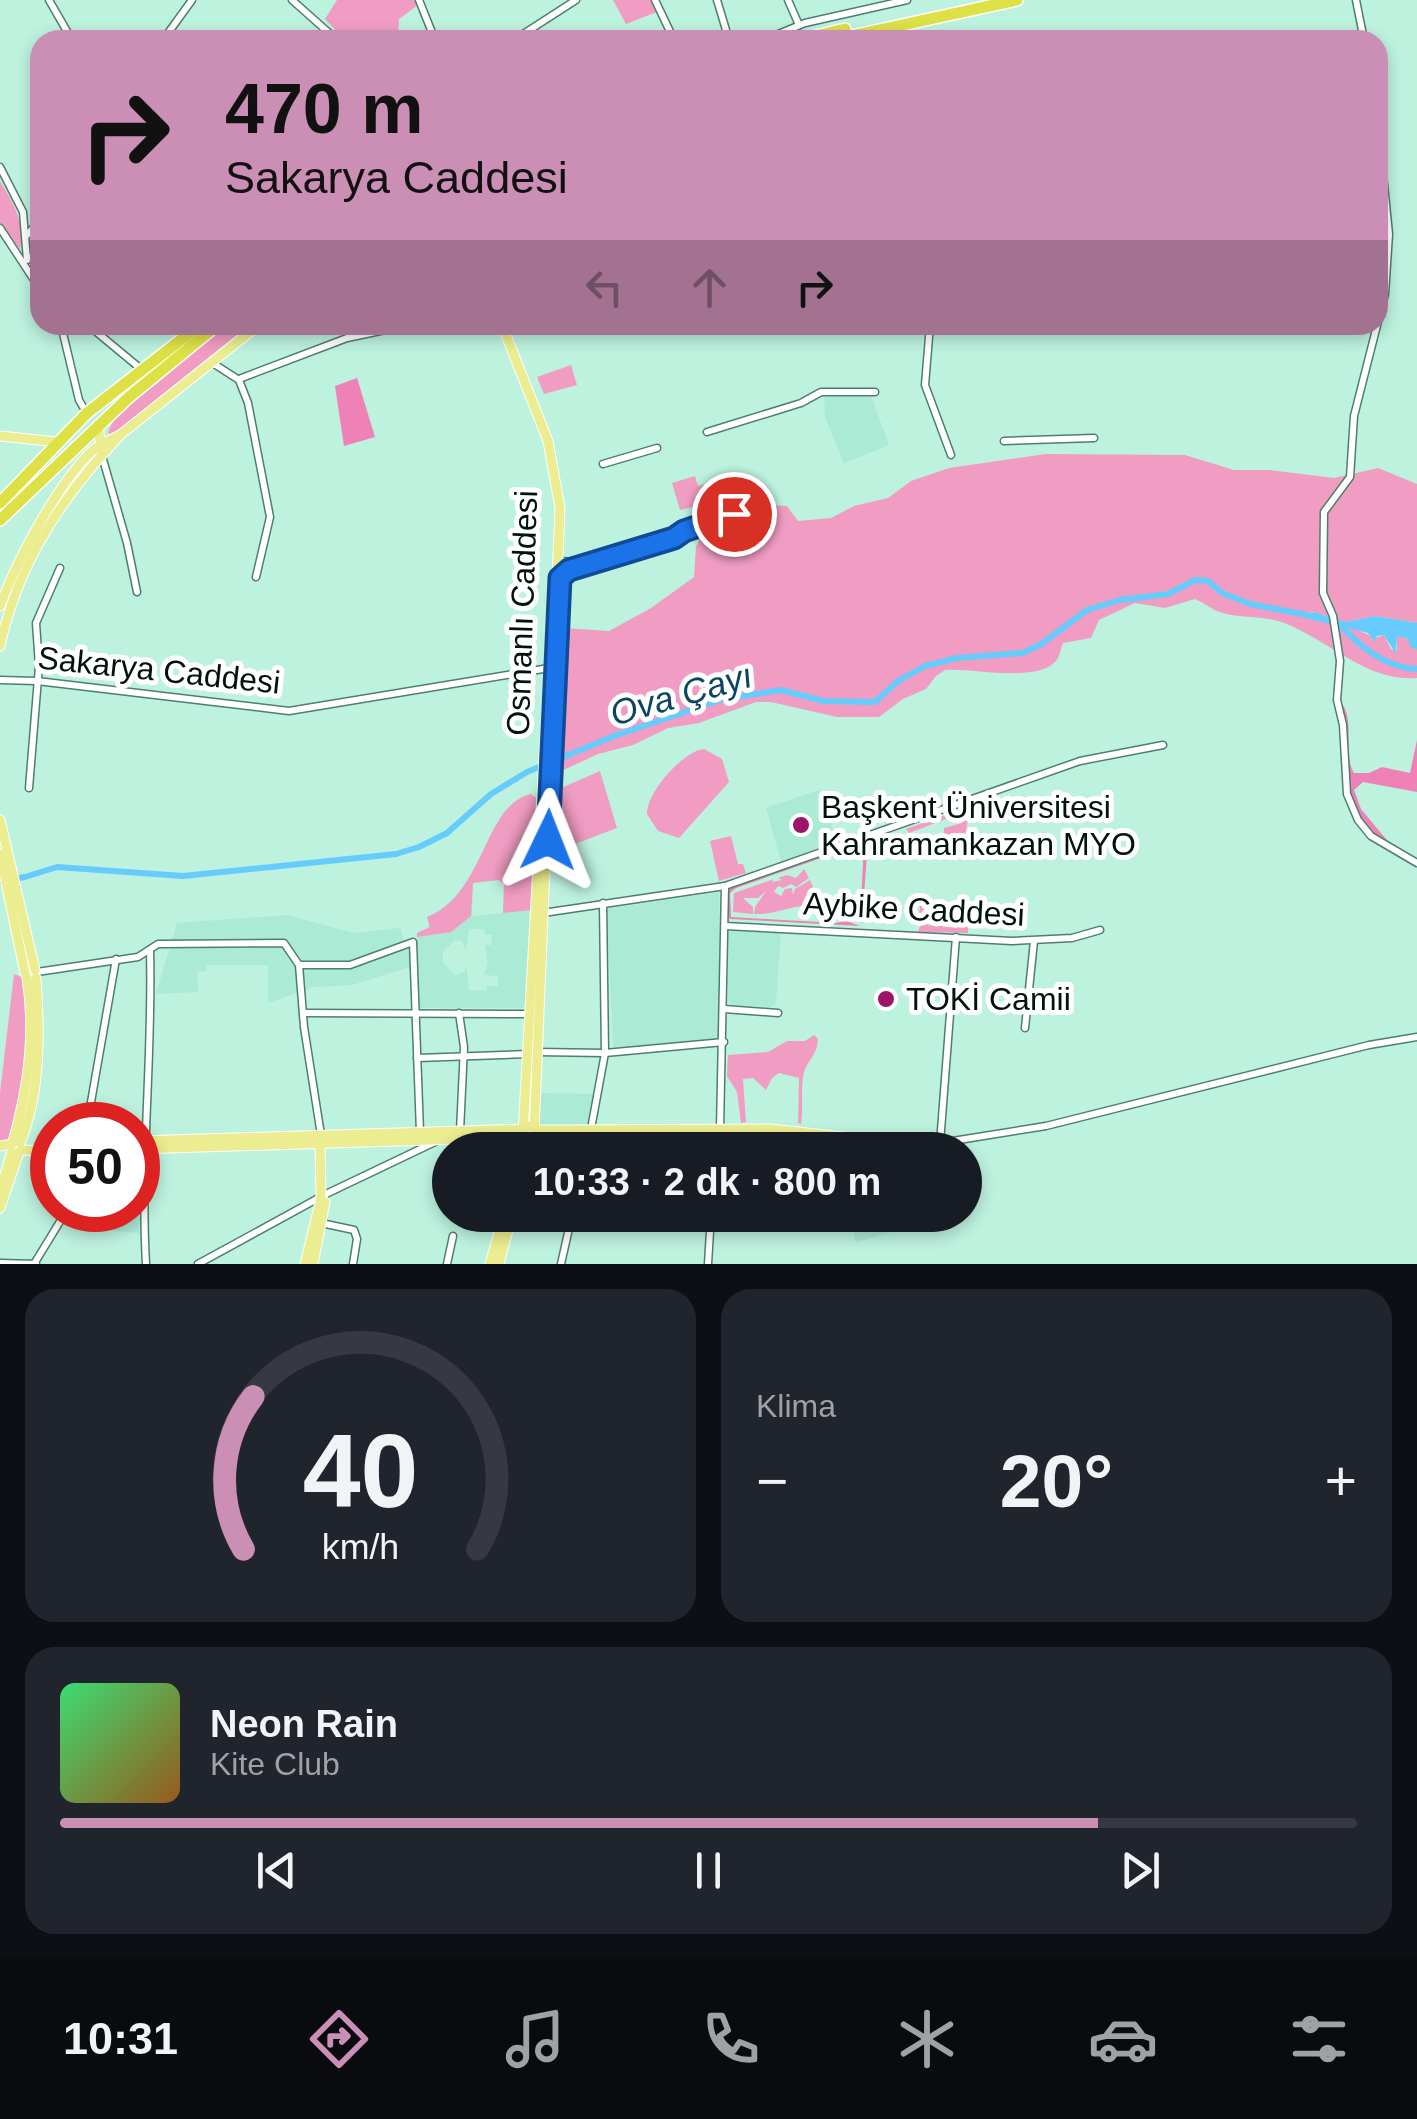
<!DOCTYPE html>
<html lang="tr">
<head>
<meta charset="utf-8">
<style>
  body { margin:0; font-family:Arial,sans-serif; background:#20242c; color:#f1f3f6; height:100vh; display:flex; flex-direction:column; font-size:38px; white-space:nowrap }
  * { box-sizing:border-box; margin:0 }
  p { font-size:32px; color:#9ea1a6 }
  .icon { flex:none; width:55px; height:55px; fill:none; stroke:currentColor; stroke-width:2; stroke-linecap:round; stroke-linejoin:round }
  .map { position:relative; height:1264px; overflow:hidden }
  .side { display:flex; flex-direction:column; gap:25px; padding:25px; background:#0d0f14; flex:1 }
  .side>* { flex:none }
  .guide { position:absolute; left:30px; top:30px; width:1358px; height:305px; border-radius:30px; box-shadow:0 5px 15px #0003; background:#cb8fb5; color:#111; overflow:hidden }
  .speed { position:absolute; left:30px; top:1102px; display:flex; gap:20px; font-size:50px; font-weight:700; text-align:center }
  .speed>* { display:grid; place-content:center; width:130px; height:130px; border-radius:50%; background:#171b24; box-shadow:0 5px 15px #0003; line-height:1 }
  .speed .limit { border:15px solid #d22; background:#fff; color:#111 }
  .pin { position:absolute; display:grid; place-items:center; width:85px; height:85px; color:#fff; margin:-42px; border:5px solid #fff; border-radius:50%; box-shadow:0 2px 10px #0007 }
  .me { position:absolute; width:110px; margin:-55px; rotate:2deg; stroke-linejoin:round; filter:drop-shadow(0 0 8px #0008) }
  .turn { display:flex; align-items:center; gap:35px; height:210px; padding:0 30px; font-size:45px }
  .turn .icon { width:130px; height:130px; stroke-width:2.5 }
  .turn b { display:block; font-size:70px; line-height:85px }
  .lanes { display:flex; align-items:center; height:95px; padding:0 30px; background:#0003; justify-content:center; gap:50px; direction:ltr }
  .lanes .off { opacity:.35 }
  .big { font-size:75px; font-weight:800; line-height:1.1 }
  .side .card { flex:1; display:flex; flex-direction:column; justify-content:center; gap:15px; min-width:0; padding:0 35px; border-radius:30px; background:#20242c }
  .side .dial { align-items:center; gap:0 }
  .dial svg { height:260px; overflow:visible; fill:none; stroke:#363941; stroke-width:7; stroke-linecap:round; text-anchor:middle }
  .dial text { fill:#f1f3f6; stroke:none }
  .song { display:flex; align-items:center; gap:30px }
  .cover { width:120px; height:120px; border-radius:15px; background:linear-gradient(135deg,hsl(140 70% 55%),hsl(30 70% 35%)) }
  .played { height:10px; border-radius:5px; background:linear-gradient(90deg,#cb8fb5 80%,#363941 80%) }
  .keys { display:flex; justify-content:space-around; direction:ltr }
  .heat { display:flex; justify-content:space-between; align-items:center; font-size:55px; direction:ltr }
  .side .tiles { flex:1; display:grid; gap:25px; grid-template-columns:1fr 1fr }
  .card:last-child { grid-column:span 2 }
  .trip { position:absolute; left:432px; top:1132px; width:550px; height:100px; border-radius:50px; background:#171b24; box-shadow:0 5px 15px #0003; font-weight:800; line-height:100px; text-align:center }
  .menu { display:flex; height:160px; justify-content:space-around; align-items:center; background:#090b0e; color:#9ea1a6 }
  .menu .icon { width:70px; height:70px }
  .menu .current { color:#cb8fb5 }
  .menu b { font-size:45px; color:#f1f3f6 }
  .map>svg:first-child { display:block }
  .built { fill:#abead4; fill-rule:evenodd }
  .green { fill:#f19dc3 }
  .forest { fill:#ee81b6 }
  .water { fill:#66ccfc }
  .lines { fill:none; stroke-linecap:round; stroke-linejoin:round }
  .river { stroke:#66ccfc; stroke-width:6 }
  .minor-casing { stroke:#4d7f6e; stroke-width:9 }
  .major-casing { stroke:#fff; stroke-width:11 }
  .highway-casing { stroke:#fff; stroke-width:14 }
  .minor { stroke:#fff; stroke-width:6 }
  .major { stroke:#ebed90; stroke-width:9 }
  .highway { stroke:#dde146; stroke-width:11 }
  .route-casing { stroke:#114b97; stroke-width:25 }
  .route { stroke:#1a73e8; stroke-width:18 }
  .poi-dot { fill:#9c1566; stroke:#fff; stroke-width:4 }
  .labels { text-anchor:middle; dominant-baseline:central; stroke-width:10; stroke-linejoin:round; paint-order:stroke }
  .street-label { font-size:32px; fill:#01130d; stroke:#fff }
  .poi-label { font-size:32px; fill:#01130d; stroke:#fff; text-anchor:start }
  .water-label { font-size:35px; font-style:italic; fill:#09465e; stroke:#fff }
</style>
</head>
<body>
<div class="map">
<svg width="1417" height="1264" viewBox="0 0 1417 1264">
  <rect width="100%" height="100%" fill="#bdf2df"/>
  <!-- built -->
  <g class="built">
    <path d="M824 394 871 396 889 445 844 463 825 417Z"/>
    <path d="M819 790 837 842 781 861 766 808Z"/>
    <path d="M531 794 536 798 526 1004 523 1008H420L417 933 429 928 427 917 443 911 472 876 504 811ZM499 880 504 884 503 913 472 916 473 883ZM469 929H484L485 934 492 935 491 945H485L488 963 484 975 498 976V986H487L486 991 469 990 466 965 465 972 455 975 443 963V952L455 940 461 941 466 950Z"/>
    <path d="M719 892 721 1034 716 1039 620 1050 613 1047 607 909Z"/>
    <path d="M287 915 354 933 400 928 413 966 352 985 314 987 268 1003V965H206V971L197 972 198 992 156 994 177 923Z"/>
    <path d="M735 928 781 931 776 1003 771 1007 732 1005 728 1000V934Z"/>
    <path d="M536 1093 594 1094 589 1124 541 1127 538 1125Z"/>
    <path d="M138 1152H141L139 1233 99 1230 98 1224 72 1222 69 1215 72 1210H138Z"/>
    <path d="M855 1215H905L912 1222 910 1227 857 1242 854 1239Z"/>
  </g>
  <!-- green -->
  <g class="green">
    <path d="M337 0H416L418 5 399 19 398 40H345L325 19Z"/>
    <path d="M613 0H651L657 12 626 24Z"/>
    <path d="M0 181C13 202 26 225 20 249L0 223Z"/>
    <path d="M226 325H249L112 435 108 433C115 404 199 344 226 325Z"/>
    <path d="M571 365 577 385 544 394 537 377Z"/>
    <path d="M1046 454 1185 455 1234 470H1269L1334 478 1378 468 1417 484V623L1375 616 1345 622 1314 612 1307 613 1305 618 1353 628 1376 638 1384 635 1391 649 1397 651V636L1408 639 1417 649V678C1366 682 1329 640 1284 623 1264 615 1242 619 1223 613 1213 611 1205 603 1195 599L1165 608 1135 603 1099 620 1091 638 1063 643C1061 648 1060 654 1058 658 1042 685 971 667 945 670L936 676 926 689 903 699 879 717H837L771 702H756L699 723 668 728 633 745 598 754 555 774 564 628 609 631 651 608 694 577 696 546 704 533 754 505 787 506 798 521 831 518 854 506 888 498 911 481 949 468Z"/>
    <path d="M695 476 698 486 719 480 725 499 680 510 672 483Z"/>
    <path d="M704 749 722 759 729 782 679 838 658 831 647 814C646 793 683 751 704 749Z"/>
    <path d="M600 771 617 828 567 847 552 792Z"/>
    <path d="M531 794 536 798 531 910 503 913 504 884 499 880 473 883 471 916 451 932 417 937V933L430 927 427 917C485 895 483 805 531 794Z"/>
    <path d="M968 807 966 843 971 851 949 849 948 860 944 859V828L962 823 959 814 909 833 906 829Z"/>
    <path d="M731 836 738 864H743L746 873 719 881 710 841Z"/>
    <path d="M804 869 809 878 796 887 791 884 783 888 778 886 774 892 781 896 785 889 792 888 793 895 795 889 810 880 813 887 807 891 813 897 810 906C790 905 775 915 754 914L755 907 766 891 758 898H743L753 907V914L733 912 734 893 774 879 772 882 782 880 778 878 787 875 796 878Z"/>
    <path d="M920 906 937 907 935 912 928 910 923 916 929 926 938 920 940 912H950L946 927 957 928 960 917 954 912 968 913V933L918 932 922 920 919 919Z"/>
    <path d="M14 974 22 977C34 1032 25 1088 11 1142L0 1144V1093Z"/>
    <path d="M814 1035 818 1039C817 1053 812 1056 806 1067 799 1082 804 1108 801 1124L798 1123 799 1078 779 1073 772 1078 766 1090 753 1078 743 1079 746 1122 741 1123 737 1092 727 1076 728 1055 768 1052 787 1041H805Z"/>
  </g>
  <!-- forest -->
  <g class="forest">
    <path d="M357 378 375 437 344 446 335 386Z"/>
    <path d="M1343 705C1355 725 1342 753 1354 773H1369L1382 767 1410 773 1417 740V792L1363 782 1354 790 1361 809 1391 845C1385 841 1375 838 1370 833 1344 809 1338 737 1343 705Z"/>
    <path d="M863 839H868L862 924 856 914 861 904 864 843 736 888 730 893 731 917 835 923 847 921 860 926 730 919 728 917 729 891 731 888Z"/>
  </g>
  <!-- water -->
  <path class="water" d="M1314 612 1345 622 1375 616 1417 623V649L1411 648 1408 639 1397 636 1396 654 1384 635 1377 636 1375 642 1368 633 1305 618Z"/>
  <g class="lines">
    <!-- river -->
    <g class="river">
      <path d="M1339 623C1358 646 1386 668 1417 669"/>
      <path d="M0 881 25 877 57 867 183 876 396 854 419 847 447 833 491 794 527 772 614 736 720 700 781 690 823 701 875 702 898 681 925 666 957 658 1022 653 1040 645 1087 610 1120 600 1168 594 1195 580 1208 581 1222 593 1250 604 1312 616"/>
    </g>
    <defs>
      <g id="minor">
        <path d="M49 0 72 40"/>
        <path d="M292 0 337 40"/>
        <path d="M419 0 435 40"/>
        <path d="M655 0 674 40"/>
        <path d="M717 0 729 40"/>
        <path d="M788 0 799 25"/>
        <path d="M1356 0 1364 40"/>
        <path d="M163 40 192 0"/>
        <path d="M514 40 576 0"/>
        <path d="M764 40 805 23 907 0"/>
        <path d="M1378 125 1389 234 1385 294 1354 416 1350 477 1324 512 1323 593 1333 616 1340 661 1337 700 1343 725 1347 794 1358 820 1371 836 1417 863"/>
        <path d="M0 167 23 212 27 260"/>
        <path d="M0 228 40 289"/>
        <path d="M27 235 40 220"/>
        <path d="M28 259 40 252"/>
        <path d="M61 325 79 400 86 412"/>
        <path d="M88 325 141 369"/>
        <path d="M930 325 925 385 951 455"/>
        <path d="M978 325 1086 329"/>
        <path d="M211 362 239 380 248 403 270 517 256 577"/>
        <path d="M239 379 347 338 409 325"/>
        <path d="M707 432 801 403 821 392H875"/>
        <path d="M1004 441 1094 438"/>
        <path d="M102 456 127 543 137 592"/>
        <path d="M603 464 657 448"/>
        <path d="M561 561 574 562 733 514"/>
        <path d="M560 578 569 570 673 538 684 531"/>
        <path d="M0 680 37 681 289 711 549 668"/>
        <path d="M29 788 39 666 36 623 60 568"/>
        <path d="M543 913 725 886 1080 761 1163 745"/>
        <path d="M725 926 1012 941 1072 938 1100 930"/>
        <path d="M956 937 940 1143 1046 1126 1369 1045 1417 1037"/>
        <path d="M299 965 304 1027 321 1135"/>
        <path d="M37 972 138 957 158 944 284 943 299 965H350L413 942 420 1132"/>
        <path d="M724 1009 778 1013"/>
        <path d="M303 1013 529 1014"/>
        <path d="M459 1013 464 1047 460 1131"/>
        <path d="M1025 1028 1034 941"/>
        <path d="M537 1052 605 1053 724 1042"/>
        <path d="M417 1058 528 1054"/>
        <path d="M87 1125 116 959"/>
        <path d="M591 1129 605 1053 603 903"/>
        <path d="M720 1129 725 886"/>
        <path d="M586 1150 590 1135"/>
        <path d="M716 1150 717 1134"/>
        <path d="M321 1223 354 1230 357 1239 353 1264"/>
        <path d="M0 1263 36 1264"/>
        <path d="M34 1264 67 1210"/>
        <path d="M146 1264C140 1159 153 1056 150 951"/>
        <path d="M198 1264 326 1194 435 1142"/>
        <path d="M447 1264 453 1236"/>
        <path d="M561 1264 572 1215"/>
        <path d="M708 1264 711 1215"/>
      </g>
      <g id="major">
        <path d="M502 325 548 441 560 508 534 1133 528 1150"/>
        <path d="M0 436 57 442"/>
        <path d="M102 455 120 435 259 325"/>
        <path d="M0 606C16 562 58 483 92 451 100 444 110 440 120 435"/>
        <path d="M0 646C16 572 52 512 102 455L98 425"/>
        <path d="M0 820 35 970"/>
        <path d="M0 854 25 973"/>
        <path d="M138 1141 523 1129 528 1126 538 1130 771 1129 897 1143H940"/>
        <path d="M13 1142C28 1088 36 1034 27 978"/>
        <path d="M20 1143C41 1092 40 1032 36 978"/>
        <path d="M0 1146 12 1144"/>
        <path d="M138 1149 524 1137"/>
        <path d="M21 1150 52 1151"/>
        <path d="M522 1150 551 635"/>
        <path d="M0 1191 12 1151"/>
        <path d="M0 1208 19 1152"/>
        <path d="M305 1264 321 1198 320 1138"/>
        <path d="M313 1264 325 1202"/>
        <path d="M490 1264 504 1215"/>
        <path d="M499 1264 512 1215"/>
      </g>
      <g id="highway">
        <path d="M799 40 845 29"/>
        <path d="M833 40 1017 0"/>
        <path d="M0 503 87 413 200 325"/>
        <path d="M0 520 129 397 217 325"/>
      </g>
    </defs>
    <!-- minor casing -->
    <use href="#minor" class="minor-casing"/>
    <!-- major casing -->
    <use href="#major" class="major-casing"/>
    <!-- highway casing -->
    <use href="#highway" class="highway-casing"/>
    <!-- minor -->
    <use href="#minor" class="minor"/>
    <!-- major -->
    <use href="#major" class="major"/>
    <!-- highway -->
    <use href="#highway" class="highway"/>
  </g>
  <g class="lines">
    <defs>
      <path id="route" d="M548 840 560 578 569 570 674 538 684 531 734 514"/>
    </defs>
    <!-- route casing -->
    <use href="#route" class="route-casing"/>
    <!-- route -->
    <use href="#route" class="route"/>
  </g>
  <!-- markers -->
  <g class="poi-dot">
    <circle cx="801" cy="825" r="10"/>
    <circle cx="886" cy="999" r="10"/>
  </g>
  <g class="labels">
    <!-- street labels -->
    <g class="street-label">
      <text transform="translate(522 613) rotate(-88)">Osmanlı Caddesi</text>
      <text transform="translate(159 670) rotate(6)">Sakarya Caddesi</text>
      <text transform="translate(914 909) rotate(3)">Aybike Caddesi</text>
    </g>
    <!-- poi labels -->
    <g class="poi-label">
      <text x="821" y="807">Başkent Üniversitesi<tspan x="821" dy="37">Kahramankazan MYO</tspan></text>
      <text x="906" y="999">TOKİ Camii</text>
    </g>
    <!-- water labels -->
    <g class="water-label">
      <text transform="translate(681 694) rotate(-16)">Ova Çayı</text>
    </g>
  </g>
</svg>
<div class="speed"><div class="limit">50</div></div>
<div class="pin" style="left:734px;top:514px;background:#d93025"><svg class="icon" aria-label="arrive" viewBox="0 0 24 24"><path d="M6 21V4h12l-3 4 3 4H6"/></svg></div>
<svg class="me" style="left:548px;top:840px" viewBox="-20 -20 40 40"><path d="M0-17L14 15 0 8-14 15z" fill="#1a73e8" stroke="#fff" stroke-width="4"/></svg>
<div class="trip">10:33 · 2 dk · 800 m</div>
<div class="guide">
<div class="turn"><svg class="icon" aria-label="right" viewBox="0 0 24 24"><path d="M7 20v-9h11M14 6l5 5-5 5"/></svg><div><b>470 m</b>Sakarya Caddesi</div></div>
<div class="lanes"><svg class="icon off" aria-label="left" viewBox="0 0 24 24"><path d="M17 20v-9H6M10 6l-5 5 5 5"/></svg><svg class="icon off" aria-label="ahead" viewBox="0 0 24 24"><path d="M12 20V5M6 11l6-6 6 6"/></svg><svg class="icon" aria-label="right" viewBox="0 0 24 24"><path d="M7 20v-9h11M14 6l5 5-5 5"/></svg></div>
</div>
</div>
<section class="side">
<div class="tiles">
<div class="card dial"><svg viewBox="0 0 100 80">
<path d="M14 69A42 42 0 1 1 86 69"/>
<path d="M14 69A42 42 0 0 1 17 22" stroke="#cb8fb5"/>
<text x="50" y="56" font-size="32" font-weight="700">40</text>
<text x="50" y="72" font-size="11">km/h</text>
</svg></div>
<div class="card"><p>Klima</p>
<div class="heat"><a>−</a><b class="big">20°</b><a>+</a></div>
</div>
<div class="card">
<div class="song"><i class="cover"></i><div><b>Neon Rain</b><p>Kite Club</p></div></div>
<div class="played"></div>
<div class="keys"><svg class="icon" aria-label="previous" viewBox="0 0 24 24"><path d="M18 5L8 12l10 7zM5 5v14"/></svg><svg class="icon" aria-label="pause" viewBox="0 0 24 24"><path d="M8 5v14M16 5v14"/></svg><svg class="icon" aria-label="next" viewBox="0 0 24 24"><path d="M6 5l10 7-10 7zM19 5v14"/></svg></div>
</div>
</div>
</section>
<nav class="menu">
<b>10:31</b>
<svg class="icon current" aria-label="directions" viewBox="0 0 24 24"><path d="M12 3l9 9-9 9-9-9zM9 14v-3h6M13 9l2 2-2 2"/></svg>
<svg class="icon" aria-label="music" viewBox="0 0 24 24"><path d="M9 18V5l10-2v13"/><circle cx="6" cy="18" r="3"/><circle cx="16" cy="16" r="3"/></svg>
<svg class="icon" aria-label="phone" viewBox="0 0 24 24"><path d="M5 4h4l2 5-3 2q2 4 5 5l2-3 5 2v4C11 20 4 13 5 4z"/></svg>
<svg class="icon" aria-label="climate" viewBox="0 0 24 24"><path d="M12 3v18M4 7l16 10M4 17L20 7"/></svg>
<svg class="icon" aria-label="car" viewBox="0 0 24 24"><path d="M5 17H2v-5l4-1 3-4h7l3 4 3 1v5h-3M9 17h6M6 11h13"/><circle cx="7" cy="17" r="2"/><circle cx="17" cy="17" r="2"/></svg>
<svg class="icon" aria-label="filters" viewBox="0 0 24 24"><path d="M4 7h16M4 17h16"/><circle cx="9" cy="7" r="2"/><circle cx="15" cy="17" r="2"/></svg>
</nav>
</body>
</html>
